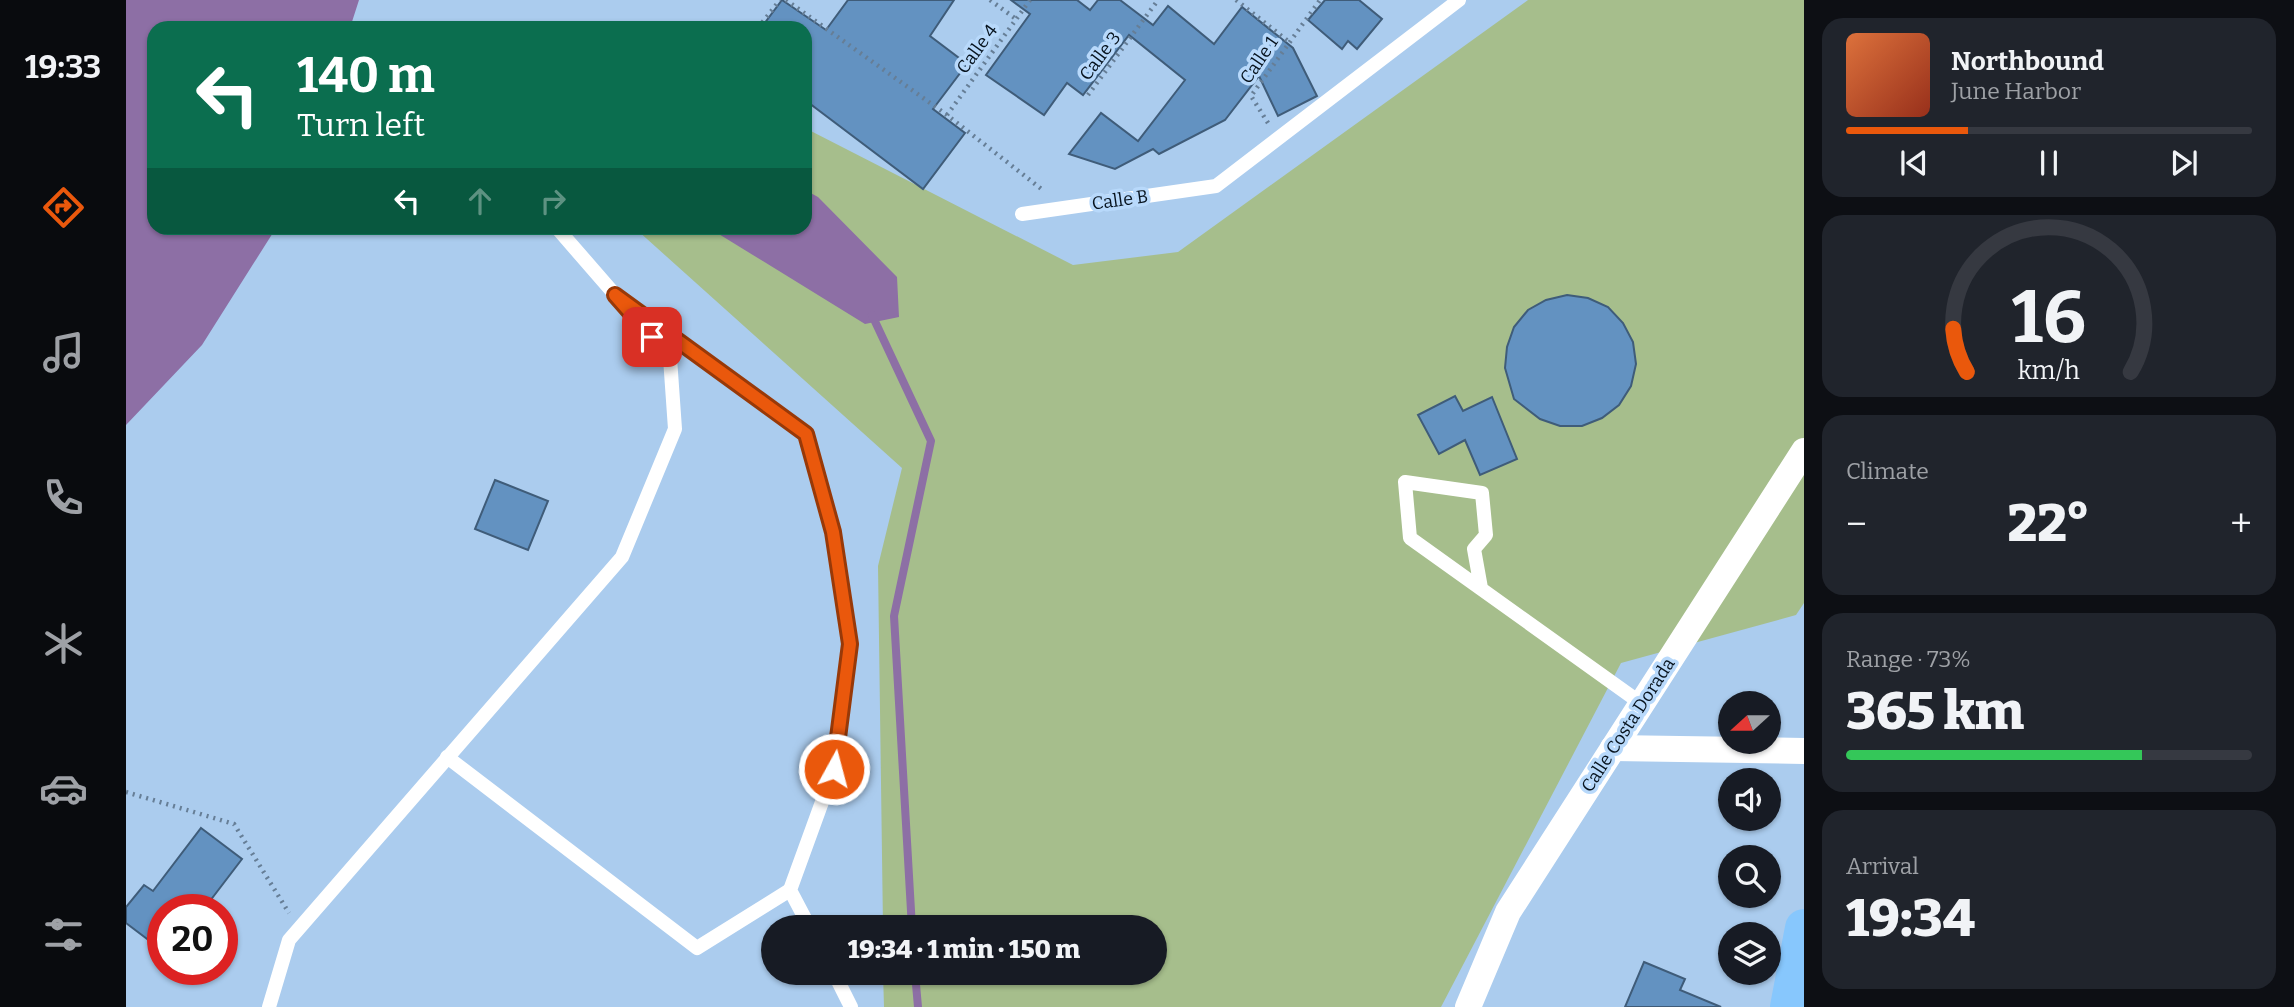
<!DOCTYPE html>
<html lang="en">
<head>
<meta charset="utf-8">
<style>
  body { margin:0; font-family:Bitter,serif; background:#20242c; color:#f1f3f6; height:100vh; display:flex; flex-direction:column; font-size:26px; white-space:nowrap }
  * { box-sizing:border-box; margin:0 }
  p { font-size:23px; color:#9ea1a6 }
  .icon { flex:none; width:38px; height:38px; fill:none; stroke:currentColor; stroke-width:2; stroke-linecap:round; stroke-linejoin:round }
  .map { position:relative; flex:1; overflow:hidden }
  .side { display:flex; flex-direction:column; gap:18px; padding:18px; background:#0d0f14; width:490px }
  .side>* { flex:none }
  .top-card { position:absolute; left:21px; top:21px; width:665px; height:214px; border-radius:21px; box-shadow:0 2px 5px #0004; background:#0b6e4f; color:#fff; overflow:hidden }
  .needle { width:46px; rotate:249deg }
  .controls { position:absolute; left:1592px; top:691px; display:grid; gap:14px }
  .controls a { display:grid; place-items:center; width:63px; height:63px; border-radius:50%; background:#171b24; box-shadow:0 2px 5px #0004; font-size:35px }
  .speed { position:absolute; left:21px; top:894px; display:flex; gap:14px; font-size:35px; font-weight:700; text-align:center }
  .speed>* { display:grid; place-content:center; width:91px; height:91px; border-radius:50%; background:#171b24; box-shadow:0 2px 5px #0004; line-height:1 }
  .speed .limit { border:10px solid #d22; background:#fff; color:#111 }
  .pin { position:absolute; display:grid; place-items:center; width:60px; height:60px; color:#fff; margin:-30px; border-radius:14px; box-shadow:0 4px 10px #0006 }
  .me { position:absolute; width:77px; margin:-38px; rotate:7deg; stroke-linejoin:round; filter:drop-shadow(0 0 5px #0008) }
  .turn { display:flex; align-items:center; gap:24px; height:147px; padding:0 35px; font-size:32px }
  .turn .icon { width:91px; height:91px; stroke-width:2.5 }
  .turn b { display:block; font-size:49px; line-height:60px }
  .lanes { display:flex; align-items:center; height:66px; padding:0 35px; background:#0003; justify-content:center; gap:35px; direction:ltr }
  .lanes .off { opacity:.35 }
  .big { font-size:52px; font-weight:800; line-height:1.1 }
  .side .widget { flex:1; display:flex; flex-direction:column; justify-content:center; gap:10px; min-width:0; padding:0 24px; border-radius:21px; background:#20242c }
  .side .dial { align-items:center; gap:0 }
  .dial svg { height:182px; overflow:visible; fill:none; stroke:#363941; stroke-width:7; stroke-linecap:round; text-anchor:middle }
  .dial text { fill:#f1f3f6; stroke:none }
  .song { display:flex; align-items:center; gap:21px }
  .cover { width:84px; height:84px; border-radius:10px; background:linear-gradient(135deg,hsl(20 70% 55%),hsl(10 70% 35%)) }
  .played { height:7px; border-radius:4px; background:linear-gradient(90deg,#ea580c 30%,#363941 30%) }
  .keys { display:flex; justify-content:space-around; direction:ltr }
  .heat { display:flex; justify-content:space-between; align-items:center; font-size:38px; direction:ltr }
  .charge { height:10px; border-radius:5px; background:linear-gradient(90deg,#34c759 73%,#363941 0) }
  .trip { position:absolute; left:635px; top:915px; width:406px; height:70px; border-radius:35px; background:#171b24; box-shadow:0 2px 5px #0004; font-weight:800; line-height:70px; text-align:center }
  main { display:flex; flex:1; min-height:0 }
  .tabs { display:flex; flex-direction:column; width:126px; justify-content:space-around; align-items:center; background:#090b0e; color:#9ea1a6 }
  .tabs .icon { width:49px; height:49px }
  .tabs .on { color:#ea580c }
  .tabs b { font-size:32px; color:#f1f3f6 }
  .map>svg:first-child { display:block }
  .green { fill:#a6be8c }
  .water { fill:#8d6fa5 }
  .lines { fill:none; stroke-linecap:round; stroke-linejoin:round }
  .stream { stroke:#8d6fa5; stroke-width:8 }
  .building { fill:#6392c1; stroke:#3f5c79; stroke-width:2 }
  .path { stroke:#667e96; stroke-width:4.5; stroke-dasharray:2 5; stroke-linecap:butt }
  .lane { stroke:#fff; stroke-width:14 }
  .street { stroke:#fff; stroke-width:26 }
  .primary { stroke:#87c7fd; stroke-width:38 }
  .route-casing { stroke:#983908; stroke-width:18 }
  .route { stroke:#ea580c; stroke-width:12 }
  .labels { text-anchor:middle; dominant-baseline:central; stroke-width:7; stroke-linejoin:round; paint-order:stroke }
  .street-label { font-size:18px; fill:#07131e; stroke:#b8d9fb }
</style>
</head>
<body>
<main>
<nav class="tabs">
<b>19:33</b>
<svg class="icon on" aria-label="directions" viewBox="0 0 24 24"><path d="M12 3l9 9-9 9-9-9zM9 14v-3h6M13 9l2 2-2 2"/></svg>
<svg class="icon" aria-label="music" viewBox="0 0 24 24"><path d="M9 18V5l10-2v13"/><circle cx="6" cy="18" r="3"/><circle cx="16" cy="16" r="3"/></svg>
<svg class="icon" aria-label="phone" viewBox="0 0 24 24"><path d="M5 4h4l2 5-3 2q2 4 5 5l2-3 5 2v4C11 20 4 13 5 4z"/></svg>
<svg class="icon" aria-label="climate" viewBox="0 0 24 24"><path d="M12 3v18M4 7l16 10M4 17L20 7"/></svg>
<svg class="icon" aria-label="car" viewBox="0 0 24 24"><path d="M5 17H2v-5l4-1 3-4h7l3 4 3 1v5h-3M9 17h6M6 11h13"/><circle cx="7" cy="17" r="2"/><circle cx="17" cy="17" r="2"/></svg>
<svg class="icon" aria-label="filters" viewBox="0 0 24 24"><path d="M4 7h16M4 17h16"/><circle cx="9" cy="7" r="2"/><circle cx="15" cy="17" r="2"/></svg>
</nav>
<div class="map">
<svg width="1678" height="1007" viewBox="0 0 1678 1007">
  <rect width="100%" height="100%" fill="#abccee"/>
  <!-- green -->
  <path class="green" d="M1402 0H1678V603L1670 615 1495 663 1315 1007H758L757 973H1029V928L757 927 752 566 776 468 511 230 513 228H679V128L947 265 1052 252Z"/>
  <!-- water -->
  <g class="water">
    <path d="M0 0H233L224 28H28V228H150L76 345 0 425Z"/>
    <path d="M679 190 692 197 771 277 773 317 739 324 583 228H679Z"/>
  </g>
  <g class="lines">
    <!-- stream -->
    <g class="stream">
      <path d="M746 315 805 441 768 616 786 928"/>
      <path d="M789 973 792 1007"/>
    </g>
  </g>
  <!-- building -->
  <g class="building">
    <path d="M656 0 700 30 722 0H828L804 36 841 64 807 109 839 133 797 189 679 100V28H635Z"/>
    <path d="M885 0H951L964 10 972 0H994L1027 25 1042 6 1088 44 1116 7 1167 48 1191 96 1152 116 1133 76 1099 120 1033 154 1027 149 989 169 943 154 975 113 1012 141 1059 80 1003 35 957 95 941 83 918 115 860 75 904 14Z"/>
    <path d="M1199 0H1233L1256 19 1231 49 1222 41 1216 49 1182 20Z"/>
    <path d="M1441 295 1462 298 1482 307 1497 323 1507 342 1510 364 1505 386 1493 405 1476 418 1456 426H1434L1414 419 1388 399 1379 368 1381 347 1388 327 1402 310 1420 300Z"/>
    <path d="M1329 396 1337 411 1366 397 1391 459 1354 475 1339 440 1313 454 1292 415Z"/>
    <path d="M369 480 422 501 402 550 349 529Z"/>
    <path d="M75 828 116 859 77 910H37V951L0 923V907L18 885 27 891Z"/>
    <path d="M1518 962 1559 979 1554 990 1595 1007H1499Z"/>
  </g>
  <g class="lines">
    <!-- path -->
    <g class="path">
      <path d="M660 0 821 115 918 191"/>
      <path d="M864 0 890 19"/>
      <path d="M1110 0 1162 41"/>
      <path d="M632 28 654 0"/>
      <path d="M962 95 1032 0"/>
      <path d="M821 115 904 0"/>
      <path d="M1142 123 1125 96 1194 0"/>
      <path d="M0 792 108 824 163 913"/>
    </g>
    <!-- lane -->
    <g class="lane">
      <path d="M896 214 1090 186 1333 0"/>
      <path d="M510 310 680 434 707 532 724 644 708 769 664 890 684 928"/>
      <path d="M1355 588 1348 549 1360 535 1356 493 1279 482 1284 538 1516 704"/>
      <path d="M321 757 571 948 664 890"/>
      <path d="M708 973 725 1007"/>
      <path d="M143 1007 163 940 496 557 549 429 544 358 431 228"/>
    </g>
    <!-- street -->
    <g class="street">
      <path d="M1487 748 1678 751"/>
      <path d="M1342 1007 1382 912 1678 451"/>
    </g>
    <!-- primary -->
    <path class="primary" d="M1663 1007 1678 928"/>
  </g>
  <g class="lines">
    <defs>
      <path id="route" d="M526 337 489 295 680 434 707 532 724 644 708 769"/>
    </defs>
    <!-- route casing -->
    <use href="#route" class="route-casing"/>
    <!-- route -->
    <use href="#route" class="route"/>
  </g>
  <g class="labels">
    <!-- street labels -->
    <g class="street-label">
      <text transform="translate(851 49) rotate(-54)">Calle 4</text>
      <text transform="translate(974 56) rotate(-53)">Calle 3</text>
      <text transform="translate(1133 60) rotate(-56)">Calle 1</text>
      <text transform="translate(994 200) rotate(-8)">Calle B</text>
      <text transform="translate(1502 725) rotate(-57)">Calle Costa Dorada</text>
    </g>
  </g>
</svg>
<div class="controls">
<a><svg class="needle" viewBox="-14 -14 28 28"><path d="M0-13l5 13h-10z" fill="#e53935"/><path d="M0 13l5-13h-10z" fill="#9ea1a6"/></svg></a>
<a><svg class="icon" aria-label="sound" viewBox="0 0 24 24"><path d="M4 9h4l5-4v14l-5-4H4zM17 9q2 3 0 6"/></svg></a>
<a><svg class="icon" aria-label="search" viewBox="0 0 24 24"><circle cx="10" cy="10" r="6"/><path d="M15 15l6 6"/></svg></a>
<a><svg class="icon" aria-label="layers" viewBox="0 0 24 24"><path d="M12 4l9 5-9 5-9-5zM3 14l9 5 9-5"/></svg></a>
</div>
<div class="speed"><div class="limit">20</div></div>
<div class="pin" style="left:526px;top:337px;background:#d93025"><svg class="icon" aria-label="arrive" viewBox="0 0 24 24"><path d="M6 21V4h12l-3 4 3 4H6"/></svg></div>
<svg class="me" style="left:708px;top:769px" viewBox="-20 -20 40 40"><circle r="17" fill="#ea580c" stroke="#fff" stroke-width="3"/><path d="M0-11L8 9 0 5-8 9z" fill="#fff"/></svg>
<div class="trip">19:34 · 1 min · 150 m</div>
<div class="top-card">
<div class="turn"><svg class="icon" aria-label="left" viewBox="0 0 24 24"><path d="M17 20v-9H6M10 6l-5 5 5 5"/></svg><div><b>140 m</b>Turn left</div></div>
<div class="lanes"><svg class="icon" aria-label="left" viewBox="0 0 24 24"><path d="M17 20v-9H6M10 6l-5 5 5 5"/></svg><svg class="icon off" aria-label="ahead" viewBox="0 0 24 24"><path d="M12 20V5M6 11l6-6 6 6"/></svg><svg class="icon off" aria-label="right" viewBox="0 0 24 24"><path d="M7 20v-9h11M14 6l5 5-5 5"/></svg></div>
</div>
</div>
<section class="side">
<div class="widget">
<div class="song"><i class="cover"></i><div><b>Northbound</b><p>June Harbor</p></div></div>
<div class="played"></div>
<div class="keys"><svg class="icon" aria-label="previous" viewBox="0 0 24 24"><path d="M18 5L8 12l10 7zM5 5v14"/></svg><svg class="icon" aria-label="pause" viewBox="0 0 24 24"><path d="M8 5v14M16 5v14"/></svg><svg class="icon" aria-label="next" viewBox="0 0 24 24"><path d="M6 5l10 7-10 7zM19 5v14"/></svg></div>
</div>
<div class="widget dial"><svg viewBox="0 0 100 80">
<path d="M14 69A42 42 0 1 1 86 69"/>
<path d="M14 69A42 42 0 0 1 8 50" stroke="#ea580c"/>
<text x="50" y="56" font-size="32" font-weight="700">16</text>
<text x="50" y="72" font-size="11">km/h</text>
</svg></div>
<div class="widget"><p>Climate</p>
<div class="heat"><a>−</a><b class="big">22°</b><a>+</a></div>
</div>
<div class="widget"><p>Range · 73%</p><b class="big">365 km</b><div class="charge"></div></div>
<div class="widget"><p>Arrival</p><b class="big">19:34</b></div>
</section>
</main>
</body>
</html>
